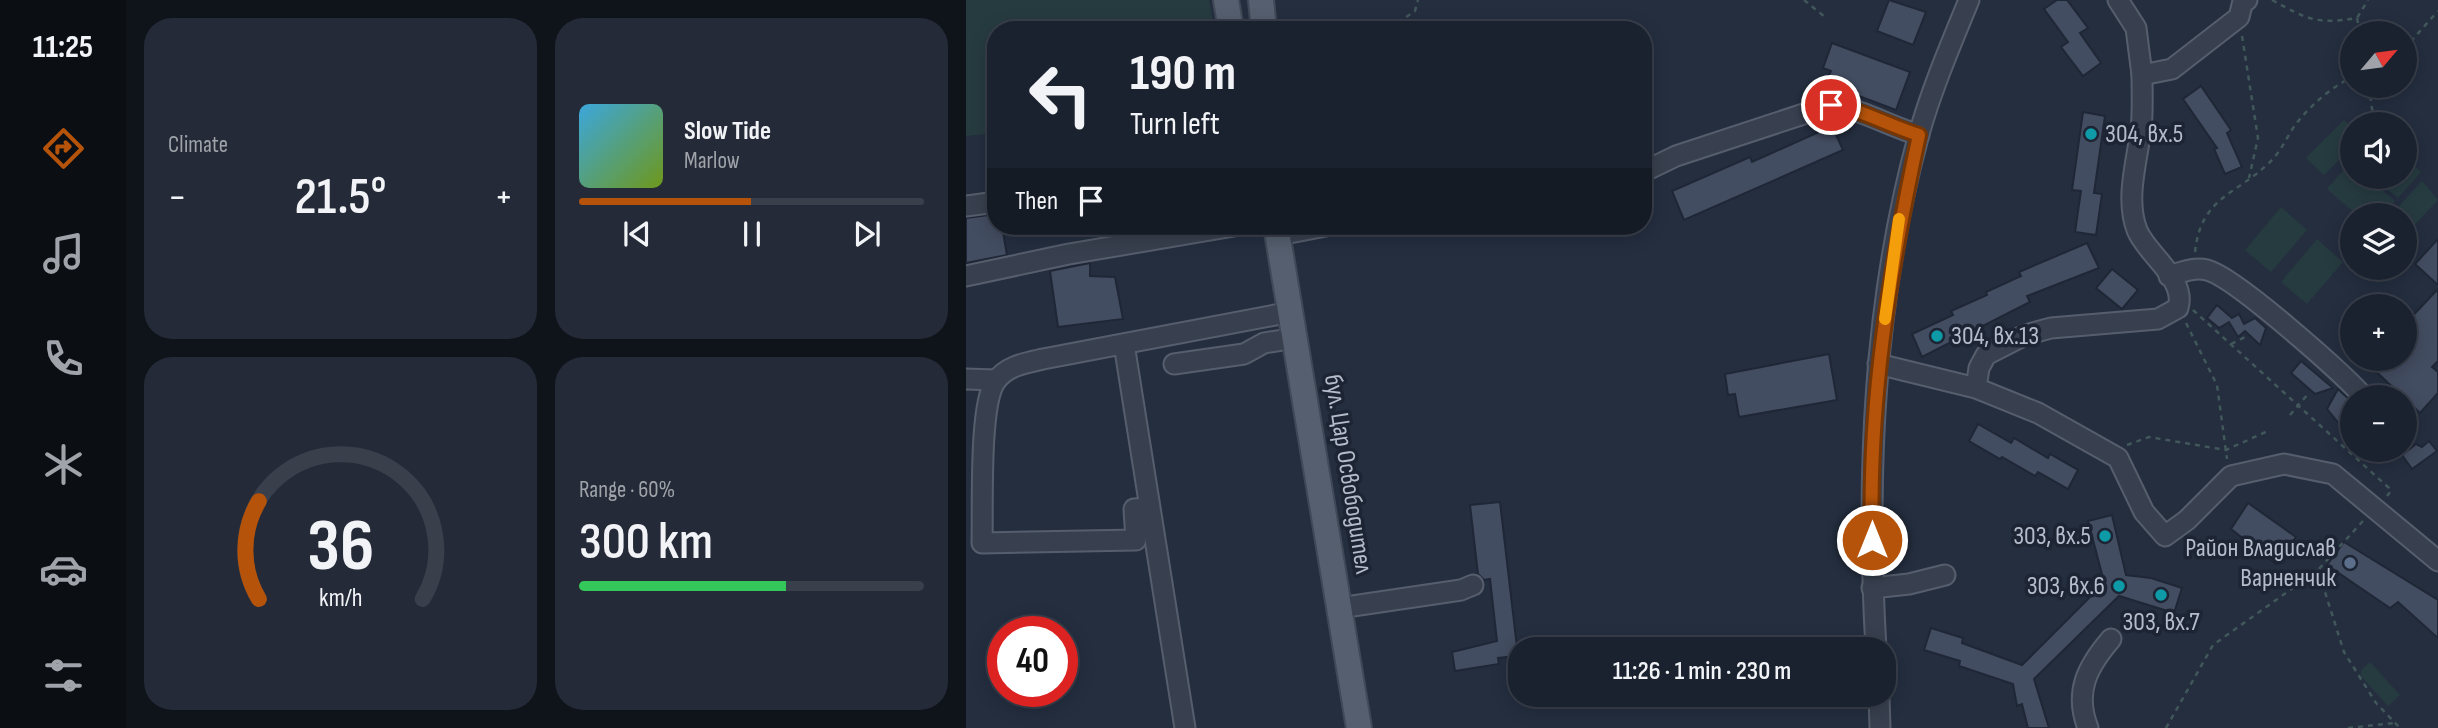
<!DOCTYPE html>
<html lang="en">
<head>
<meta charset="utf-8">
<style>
  body { margin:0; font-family:"Sofia Sans Condensed",sans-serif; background:#242a37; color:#f1f3f6; height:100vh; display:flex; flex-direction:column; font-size:26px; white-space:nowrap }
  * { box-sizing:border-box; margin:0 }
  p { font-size:23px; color:#a0a4aa }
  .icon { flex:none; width:38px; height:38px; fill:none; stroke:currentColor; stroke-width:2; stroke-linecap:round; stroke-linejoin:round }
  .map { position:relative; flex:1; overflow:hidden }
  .side { display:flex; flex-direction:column; gap:18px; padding:18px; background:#0f131a; width:840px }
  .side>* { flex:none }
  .top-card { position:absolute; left:21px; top:21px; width:665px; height:214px; border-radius:28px; box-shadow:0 4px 18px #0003,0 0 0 2px #393f4b; background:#1b222f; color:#f1f3f6; overflow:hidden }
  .needle { width:46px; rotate:61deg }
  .fabs { position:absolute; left:1374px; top:21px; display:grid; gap:14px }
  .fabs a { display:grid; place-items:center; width:77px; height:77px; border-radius:50%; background:#1b222f; box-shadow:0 4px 18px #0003,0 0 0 2px #393f4b; font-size:35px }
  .speed { position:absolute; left:21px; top:616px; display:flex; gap:14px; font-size:35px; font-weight:700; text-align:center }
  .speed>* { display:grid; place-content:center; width:91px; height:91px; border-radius:50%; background:#1b222f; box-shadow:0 4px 18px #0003,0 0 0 2px #393f4b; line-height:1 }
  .speed .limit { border:10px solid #d22; background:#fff; color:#111 }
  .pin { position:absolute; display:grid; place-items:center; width:60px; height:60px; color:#fff; margin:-30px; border:4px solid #fff; border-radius:50%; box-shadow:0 2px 7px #0007 }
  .me { position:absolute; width:77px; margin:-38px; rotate:0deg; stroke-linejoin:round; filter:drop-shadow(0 0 5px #0008) }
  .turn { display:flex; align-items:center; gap:24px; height:147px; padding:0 28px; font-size:32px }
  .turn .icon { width:91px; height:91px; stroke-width:2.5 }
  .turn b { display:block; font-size:49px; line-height:60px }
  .then { display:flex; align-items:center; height:66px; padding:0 28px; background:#0003; gap:14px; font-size:26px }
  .big { font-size:52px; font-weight:600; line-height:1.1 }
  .side .tile { flex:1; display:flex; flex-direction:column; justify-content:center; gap:10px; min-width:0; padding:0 24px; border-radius:28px; background:#242a37 }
  .side .dial { align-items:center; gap:0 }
  .dial svg { height:182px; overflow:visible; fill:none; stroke:#393f4b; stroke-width:7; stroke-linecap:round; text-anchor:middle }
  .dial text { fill:#f1f3f6; stroke:none }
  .song { display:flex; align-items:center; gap:21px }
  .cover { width:84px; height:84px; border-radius:10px; background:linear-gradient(135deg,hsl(200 70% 55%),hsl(80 70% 35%)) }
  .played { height:7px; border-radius:4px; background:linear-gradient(90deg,#b45309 50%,#393f4b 50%) }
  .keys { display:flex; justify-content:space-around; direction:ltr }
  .heat { display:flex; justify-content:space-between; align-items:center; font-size:38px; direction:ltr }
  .charge { height:10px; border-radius:5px; background:linear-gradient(90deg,#34c759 60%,#393f4b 0) }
  .side .tiles { flex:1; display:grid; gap:18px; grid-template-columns:repeat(2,1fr) }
  .trip { position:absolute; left:542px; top:637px; width:388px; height:70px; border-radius:28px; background:#1b222f; box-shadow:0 4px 18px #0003,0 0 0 2px #393f4b; font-weight:600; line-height:70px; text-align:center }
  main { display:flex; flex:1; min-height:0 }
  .dock { display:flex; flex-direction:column; width:126px; justify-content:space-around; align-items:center; background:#0b0e13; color:#a0a4aa }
  .dock .icon { width:49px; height:49px }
  .dock .active { color:#b45309 }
  .dock b { font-size:32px; color:#f1f3f6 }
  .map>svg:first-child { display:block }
  .green { fill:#263b40 }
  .building { fill:#434d61; stroke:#1f2736; stroke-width:2 }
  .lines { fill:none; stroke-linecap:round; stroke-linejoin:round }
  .minor-casing { stroke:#565e6d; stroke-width:23 }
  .major-casing { stroke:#414958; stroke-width:28 }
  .path { stroke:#41575a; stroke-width:2.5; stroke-dasharray:5 5; stroke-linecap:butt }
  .minor { stroke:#38404f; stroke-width:19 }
  .major { stroke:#565f6f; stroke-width:24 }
  .route-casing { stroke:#753606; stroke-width:18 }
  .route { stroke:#b45309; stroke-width:12 }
  .slow { stroke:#f59e0b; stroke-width:12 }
  .culture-dot { fill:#0f9aa8; stroke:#1d2534; stroke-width:2.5 }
  .service-dot { fill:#5c6f8a; stroke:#1d2534; stroke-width:2.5 }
  .labels { text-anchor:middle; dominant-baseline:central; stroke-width:7; stroke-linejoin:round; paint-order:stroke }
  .poi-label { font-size:26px; fill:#b4bbca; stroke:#1d2534; text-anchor:end }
  .street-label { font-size:26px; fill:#b4bbca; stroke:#1d2534 }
</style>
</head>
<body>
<main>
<nav class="dock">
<b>11:25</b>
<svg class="icon active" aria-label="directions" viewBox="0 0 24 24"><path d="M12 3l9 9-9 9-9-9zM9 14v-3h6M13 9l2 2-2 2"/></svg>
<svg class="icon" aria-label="music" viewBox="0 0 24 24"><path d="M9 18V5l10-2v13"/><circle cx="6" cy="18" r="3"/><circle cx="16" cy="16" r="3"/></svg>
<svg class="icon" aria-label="phone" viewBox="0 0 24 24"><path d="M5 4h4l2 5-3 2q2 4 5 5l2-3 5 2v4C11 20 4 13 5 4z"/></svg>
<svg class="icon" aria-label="climate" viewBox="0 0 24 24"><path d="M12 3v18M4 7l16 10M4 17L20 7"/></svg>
<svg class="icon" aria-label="car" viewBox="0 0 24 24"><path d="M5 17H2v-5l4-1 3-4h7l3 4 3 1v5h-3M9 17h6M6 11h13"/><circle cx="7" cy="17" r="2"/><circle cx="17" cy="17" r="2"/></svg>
<svg class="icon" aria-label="filters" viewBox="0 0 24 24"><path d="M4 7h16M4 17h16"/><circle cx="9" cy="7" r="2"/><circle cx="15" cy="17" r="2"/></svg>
</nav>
<section class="side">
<div class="tiles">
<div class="tile"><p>Climate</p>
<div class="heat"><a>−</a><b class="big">21.5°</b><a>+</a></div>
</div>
<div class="tile">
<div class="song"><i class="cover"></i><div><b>Slow Tide</b><p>Marlow</p></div></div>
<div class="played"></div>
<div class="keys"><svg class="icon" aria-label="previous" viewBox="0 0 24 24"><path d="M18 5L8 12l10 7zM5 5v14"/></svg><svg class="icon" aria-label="pause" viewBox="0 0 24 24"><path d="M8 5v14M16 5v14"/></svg><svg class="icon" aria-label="next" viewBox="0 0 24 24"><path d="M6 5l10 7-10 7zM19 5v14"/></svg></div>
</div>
<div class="tile dial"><svg viewBox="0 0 100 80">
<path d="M14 69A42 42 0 1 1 86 69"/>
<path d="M14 69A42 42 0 0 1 14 26" stroke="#b45309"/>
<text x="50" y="56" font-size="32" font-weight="700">36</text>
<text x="50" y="72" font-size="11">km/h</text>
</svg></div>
<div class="tile"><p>Range · 60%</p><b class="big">300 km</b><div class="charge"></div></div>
</div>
</section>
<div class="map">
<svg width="1472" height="728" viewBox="0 0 1472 728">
  <rect width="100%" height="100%" fill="#242e3f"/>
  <!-- green -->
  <g class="green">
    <path d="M0 0H243L249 30H30V133L0 136Z"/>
    <path d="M1378 120 1386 128V147L1358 175 1340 158Z"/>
    <path d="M1439 158 1455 172 1432 198 1406 177H1438Z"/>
    <path d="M1384 162 1386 177H1401L1429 201 1416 215H1391L1361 189Z"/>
    <path d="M1456 181 1472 200 1439 235 1438 215H1425Z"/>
    <path d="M1315 207 1341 230 1305 272 1279 250Z"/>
    <path d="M1351 239 1377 262 1341 304 1315 282Z"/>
    <path d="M1404 662 1434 695 1422 706 1395 676V670Z"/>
  </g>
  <!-- building -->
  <g class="building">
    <path d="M923 0 960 12 947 45 911 31Z"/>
    <path d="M1091 0H1101L1122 28 1114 33 1135 63 1117 76 1095 47 1102 42 1078 9Z"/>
    <path d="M866 43 944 72 930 110 890 95 891 91 861 79 865 71 857 68Z"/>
    <path d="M1235 86 1265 130 1261 133 1276 167 1259 174 1248 149 1251 148 1217 99Z"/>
    <path d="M1117 112 1139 116 1128 193 1136 194 1130 235 1109 232 1115 191 1106 190Z"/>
    <path d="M866 126 877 150 718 220 706 191 784 157 786 162Z"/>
    <path d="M30 214V226H36L41 255 0 263V218Z"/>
    <path d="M1472 239V285L1449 264Z"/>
    <path d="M1121 243 1133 268 1061 296 1064 302 956 357 946 334 987 315 985 311 1021 295 1020 292 1055 276 1053 272Z"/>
    <path d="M124 263V276L149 277 157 319 92 327 84 271Z"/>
    <path d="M1146 269 1172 290 1156 309 1130 288Z"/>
    <path d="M1472 289V361L1466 367 1472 372V393L1454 413 1402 364 1407 359H1438V325Z"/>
    <path d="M1251 305 1266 318 1273 314 1278 324 1289 318 1300 328 1294 345 1279 331 1272 337 1263 322 1253 328 1241 318Z"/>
    <path d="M863 354 871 400 773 417 769 394 762 395 759 374Z"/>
    <path d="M1335 361 1367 388 1349 394 1325 373Z"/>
    <path d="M1372 389 1386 402V440L1361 409Z"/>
    <path d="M1012 424 1045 443 1048 438 1082 458 1084 454 1112 470 1102 489 1072 472 1069 476 1036 457 1034 459 1003 441Z"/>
    <path d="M1463 441 1471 451 1446 469 1436 455 1450 444 1456 447Z"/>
    <path d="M534 502 552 656 532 658 533 664 489 671 486 652 531 641 524 579 518 580 512 574 504 505Z"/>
    <path d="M1282 503 1330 537 1310 564 1265 529Z"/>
    <path d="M1146 515 1160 575 1185 578 1216 588 1208 613 1153 596 1068 679 1083 728H1062L1056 704 1051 706 1047 684 993 666 994 661 958 650 965 628 997 638 996 643 1056 665 1125 596 1122 593 1137 578 1122 521Z"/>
    <path d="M1378 542 1472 600V638L1432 602 1424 608 1361 565Z"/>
  </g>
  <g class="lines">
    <defs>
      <g id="minor">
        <path d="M1152 0 1170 28 1176 75 1206 69 1273 17 1277 1 1281 0"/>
        <path d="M677 172 710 156 865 105C895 109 923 126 953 135"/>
        <path d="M0 206 30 202"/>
        <path d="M313 235 360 226"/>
        <path d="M0 276 103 254 268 226"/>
        <path d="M1203 276C1216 272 1228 267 1241 270 1269 277 1375 372 1398 397"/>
        <path d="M158 344 219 728"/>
        <path d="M208 364 278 354 298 343 329 338"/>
        <path d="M912 364 1010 388 1072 413 1152 458 1178 512 1199 536 1221 520 1265 476 1318 464 1367 474 1472 561"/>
        <path d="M0 379 30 380"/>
        <path d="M1010 388 1013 368 1020 355 1059 335 1085 328 1192 319 1212 308C1221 279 1181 255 1171 230 1159 199 1171 161 1175 129 1177 112 1176 93 1176 75"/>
        <path d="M182 508 168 509 170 540 16 543C17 509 13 406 29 382 40 366 59 363 77 359L325 312"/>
        <path d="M906 588 943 584 979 575"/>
        <path d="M373 608 495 590 507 585"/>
        <path d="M910 649C900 477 907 301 953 134 966 88 985 44 1003 0"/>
        <path d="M913 695 914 728"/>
        <path d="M1122 728C1108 692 1121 667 1145 639"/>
      </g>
      <g id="major">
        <path d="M260 0 265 30"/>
        <path d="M295 0 298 30"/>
        <path d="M310 226 393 728"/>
      </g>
    </defs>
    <!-- minor casing -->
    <use href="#minor" class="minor-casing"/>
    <!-- major casing -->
    <use href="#major" class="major-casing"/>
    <!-- path -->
    <g class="path">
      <path d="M838 0 859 17"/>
      <path d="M1306 0C1341 19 1350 25 1391 18L1402 0"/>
      <path d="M1391 18 1394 33"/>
      <path d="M428 30 427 26 449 11 452 0"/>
      <path d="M1276 36 1292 138 1283 178"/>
      <path d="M1438 49 1472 11"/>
      <path d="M1403 86 1406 109 1415 124"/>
      <path d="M1229 252C1235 196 1271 195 1305 161 1315 151 1321 137 1329 125 1345 105 1363 89 1386 77"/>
      <path d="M1227 310 1423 488 1425 491 1421 496"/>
      <path d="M1220 323 1251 385 1261 459"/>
      <path d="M1265 344 1279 337"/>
      <path d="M1324 415 1342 394"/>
      <path d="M1161 445 1183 437 1260 450 1304 430"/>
      <path d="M1397 521 1352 570 1378 652 1410 703 1434 728"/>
      <path d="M1200 728 1247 645 1352 570"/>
      <path d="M1382 728 1428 723"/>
    </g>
    <!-- minor -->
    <use href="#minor" class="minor"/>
    <!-- major -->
    <use href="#major" class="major"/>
  </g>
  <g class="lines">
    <defs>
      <path id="route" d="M865 105C895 109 923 126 953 135 924 269 902 402 906 540"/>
    </defs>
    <!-- route casing -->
    <use href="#route" class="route-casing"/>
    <!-- route -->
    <use href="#route" class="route"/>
    <!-- slow -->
    <path class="slow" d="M919 319 933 219"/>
  </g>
  <!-- markers -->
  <g class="culture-dot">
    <circle cx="1125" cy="134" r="7"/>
    <circle cx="971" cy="336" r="7"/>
    <circle cx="1139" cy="536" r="7"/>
    <circle cx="1153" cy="586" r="7"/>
    <circle cx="1195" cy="595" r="7"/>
  </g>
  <circle class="service-dot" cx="1384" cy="563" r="7"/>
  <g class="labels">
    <!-- poi labels -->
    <g class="poi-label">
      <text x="1139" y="134" text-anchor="start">304, вх.5</text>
      <text x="985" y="336" text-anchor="start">304, вх.13</text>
      <text x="1125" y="536">303, вх.5</text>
      <text x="1370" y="548">Район Владислав<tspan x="1370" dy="30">Варненчик</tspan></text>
      <text x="1139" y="586">303, вх.6</text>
      <text x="1195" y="622" text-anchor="middle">303, вх.7</text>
    </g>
    <!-- street labels -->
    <g class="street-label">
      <text transform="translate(382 474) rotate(81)">бул. Цар Освободител</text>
    </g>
  </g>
</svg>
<div class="fabs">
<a><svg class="needle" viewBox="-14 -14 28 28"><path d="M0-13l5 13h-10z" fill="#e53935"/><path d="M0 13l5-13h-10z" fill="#a0a4aa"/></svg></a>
<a><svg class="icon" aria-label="sound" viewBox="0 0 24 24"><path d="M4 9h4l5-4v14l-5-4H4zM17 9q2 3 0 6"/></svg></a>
<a><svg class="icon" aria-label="layers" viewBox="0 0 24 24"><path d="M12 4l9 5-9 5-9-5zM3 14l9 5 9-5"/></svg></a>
<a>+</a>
<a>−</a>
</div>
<div class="speed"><div class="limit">40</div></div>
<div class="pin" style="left:865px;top:105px;background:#d93025"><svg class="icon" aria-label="arrive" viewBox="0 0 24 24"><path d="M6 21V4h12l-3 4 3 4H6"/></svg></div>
<svg class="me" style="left:906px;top:540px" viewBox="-20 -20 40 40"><circle r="17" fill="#b45309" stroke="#fff" stroke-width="3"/><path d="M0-11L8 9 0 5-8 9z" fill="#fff"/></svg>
<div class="trip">11:26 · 1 min · 230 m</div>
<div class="top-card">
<div class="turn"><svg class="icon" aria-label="left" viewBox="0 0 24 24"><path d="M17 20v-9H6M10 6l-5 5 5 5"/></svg><div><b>190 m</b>Turn left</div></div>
<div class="then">Then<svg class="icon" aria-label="arrive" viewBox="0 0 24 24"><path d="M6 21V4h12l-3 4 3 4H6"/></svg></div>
</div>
</div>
</main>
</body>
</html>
